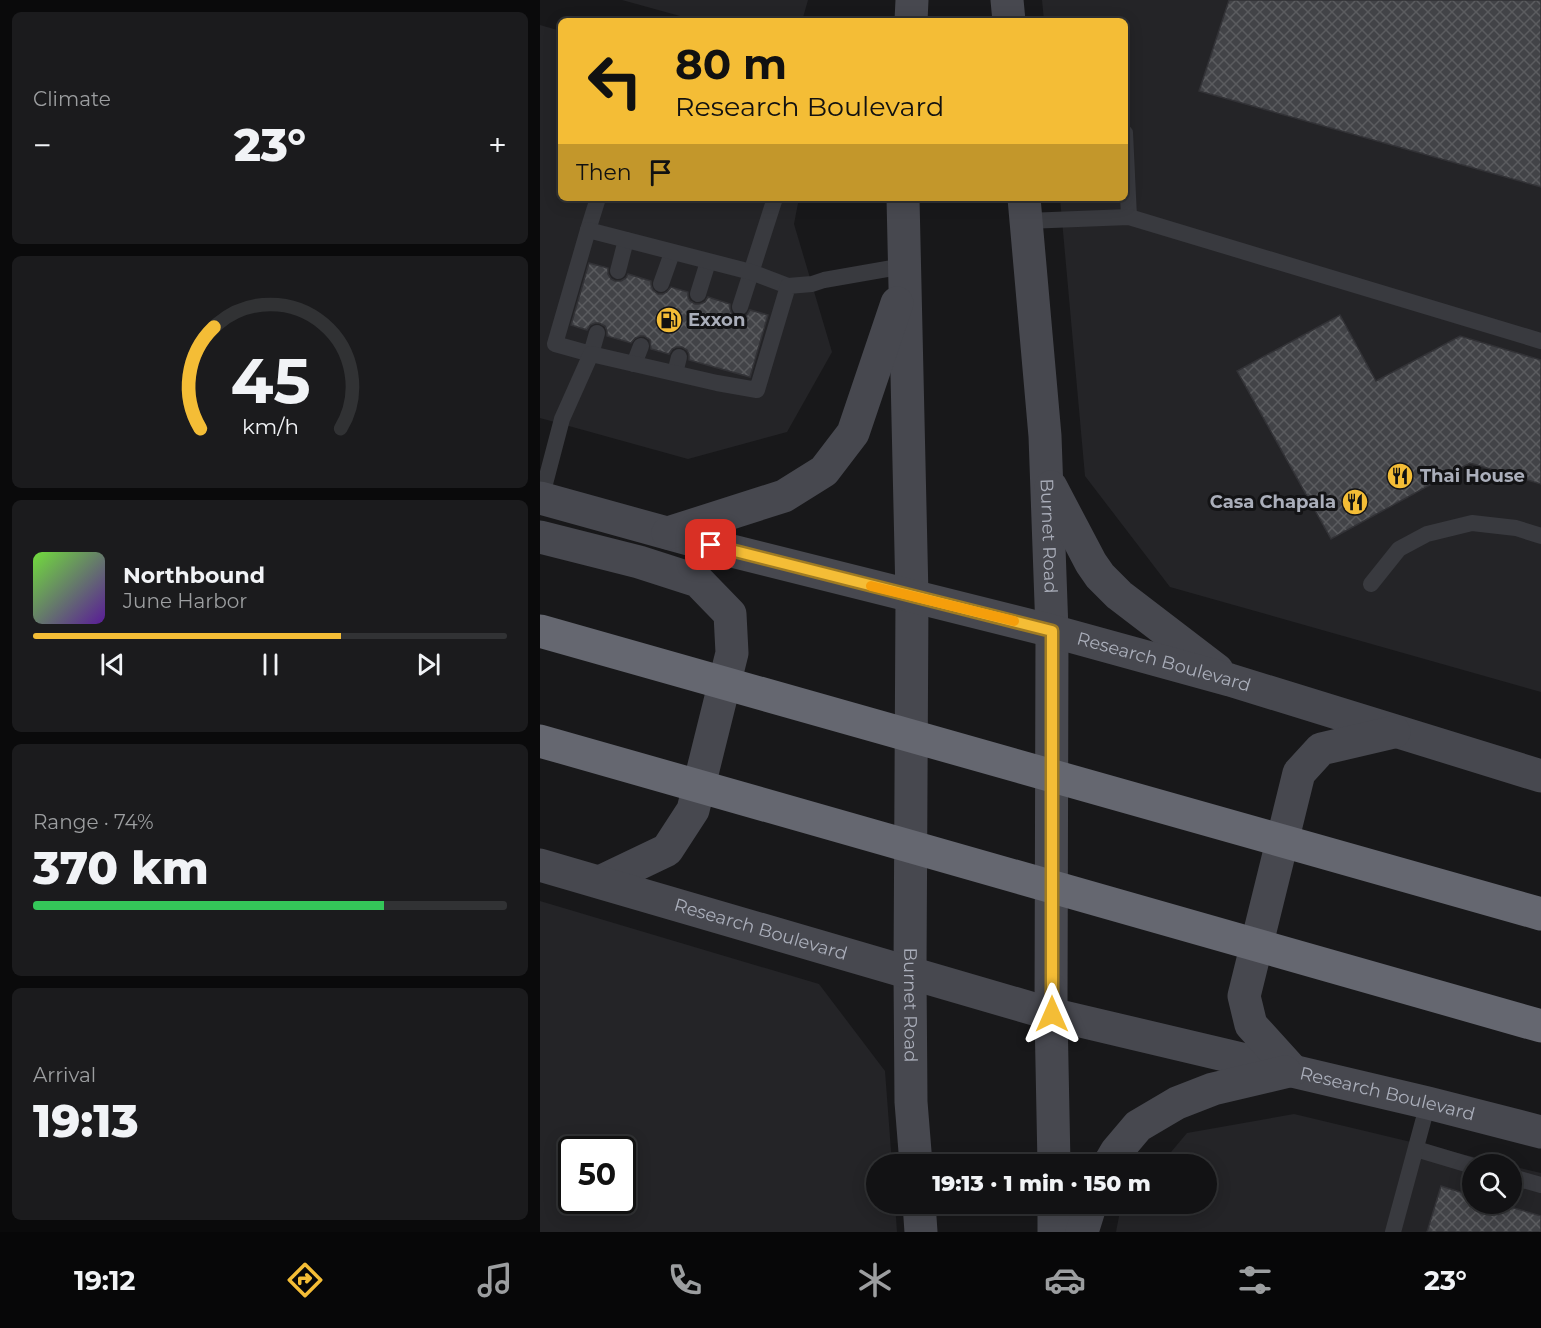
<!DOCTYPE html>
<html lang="en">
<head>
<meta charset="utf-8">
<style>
  body { margin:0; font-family:Montserrat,sans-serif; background:#1b1b1d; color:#f1f3f6; height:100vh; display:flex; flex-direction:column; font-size:22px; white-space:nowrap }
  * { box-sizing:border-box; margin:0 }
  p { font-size:20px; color:#9c9ea0 }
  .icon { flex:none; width:33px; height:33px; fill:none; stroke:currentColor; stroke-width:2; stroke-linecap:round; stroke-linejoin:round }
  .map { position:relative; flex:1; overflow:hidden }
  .details { display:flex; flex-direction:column; gap:12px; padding:12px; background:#0a0a0b; width:540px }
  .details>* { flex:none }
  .banner { position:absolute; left:18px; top:18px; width:570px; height:183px; border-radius:9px; box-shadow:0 3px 15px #0003,0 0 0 2px #313234; background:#f4bd36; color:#111; overflow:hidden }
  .tools { position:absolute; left:922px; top:1154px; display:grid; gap:12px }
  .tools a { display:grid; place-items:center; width:60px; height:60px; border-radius:50%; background:#121214; box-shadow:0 3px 15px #0003,0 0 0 2px #313234; font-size:30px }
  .speed { position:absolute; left:18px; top:1136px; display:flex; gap:12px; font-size:30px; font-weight:700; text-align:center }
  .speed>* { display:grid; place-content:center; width:78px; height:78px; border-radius:50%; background:#121214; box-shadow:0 3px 15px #0003,0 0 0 2px #313234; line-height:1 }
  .speed .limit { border:3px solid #111; border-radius:9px; background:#fff; color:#111 }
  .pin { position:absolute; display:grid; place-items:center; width:51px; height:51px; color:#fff; margin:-26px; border-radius:12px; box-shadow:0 3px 9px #0006 }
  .me { position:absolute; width:66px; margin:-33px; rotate:0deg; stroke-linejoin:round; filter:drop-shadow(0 0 4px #0008) }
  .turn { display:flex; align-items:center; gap:21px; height:126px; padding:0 18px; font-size:27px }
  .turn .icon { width:78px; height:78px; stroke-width:2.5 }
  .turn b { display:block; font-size:42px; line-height:51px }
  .then { display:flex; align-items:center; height:57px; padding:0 18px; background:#0003; gap:12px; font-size:22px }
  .big { font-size:45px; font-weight:800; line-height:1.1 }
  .details .tile { flex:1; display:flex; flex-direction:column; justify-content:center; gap:9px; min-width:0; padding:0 21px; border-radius:9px; background:#1b1b1d }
  .details .dial { align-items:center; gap:0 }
  .dial svg { height:156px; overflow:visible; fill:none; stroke:#313234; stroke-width:7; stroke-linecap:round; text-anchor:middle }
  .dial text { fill:#f1f3f6; stroke:none }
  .song { display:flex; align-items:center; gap:18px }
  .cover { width:72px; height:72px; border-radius:9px; background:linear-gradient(135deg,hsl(100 70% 55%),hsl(270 70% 35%)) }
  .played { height:6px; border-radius:3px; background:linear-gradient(90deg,#f4bd36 65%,#313234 65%) }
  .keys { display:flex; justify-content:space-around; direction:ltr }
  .heat { display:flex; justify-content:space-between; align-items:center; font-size:33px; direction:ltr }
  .charge { height:9px; border-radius:4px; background:linear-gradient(90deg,#34c759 74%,#313234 0) }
  .trip { position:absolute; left:326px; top:1154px; width:351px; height:60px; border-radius:30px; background:#121214; box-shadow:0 3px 15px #0003,0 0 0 2px #313234; font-weight:800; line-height:60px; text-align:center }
  .tab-bar { display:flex; height:96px; justify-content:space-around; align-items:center; background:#070708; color:#9c9ea0 }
  .tab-bar .icon { width:42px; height:42px }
  .tab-bar .current { color:#f4bd36 }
  .tab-bar b { font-size:27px; color:#f1f3f6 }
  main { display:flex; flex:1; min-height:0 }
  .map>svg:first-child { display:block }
  .built { fill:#242427; fill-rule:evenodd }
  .building { fill:url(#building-cross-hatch); stroke:#323236; stroke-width:1.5 }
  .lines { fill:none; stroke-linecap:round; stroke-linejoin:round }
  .lane { stroke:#393a3f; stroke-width:16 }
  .secondary { stroke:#47484f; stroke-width:33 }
  .highway-bridge { stroke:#656770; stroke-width:33 }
  .route-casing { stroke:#9f7b23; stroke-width:15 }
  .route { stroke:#f4bd36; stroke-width:10 }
  .slow { stroke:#f59e0b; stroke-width:10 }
  .labels { text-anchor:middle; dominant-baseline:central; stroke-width:6; stroke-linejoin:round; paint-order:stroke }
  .poi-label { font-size:18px; font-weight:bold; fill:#aaaeba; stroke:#131315; text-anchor:start }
  .street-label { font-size:18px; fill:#aaaeba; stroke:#131315 }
</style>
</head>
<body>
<main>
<section class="details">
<div class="tile"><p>Climate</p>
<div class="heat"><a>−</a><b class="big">23°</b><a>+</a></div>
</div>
<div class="tile dial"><svg viewBox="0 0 100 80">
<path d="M14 69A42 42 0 1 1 86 69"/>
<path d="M14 69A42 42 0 0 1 21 17" stroke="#f4bd36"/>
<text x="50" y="56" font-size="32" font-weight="700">45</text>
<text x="50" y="72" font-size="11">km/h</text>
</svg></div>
<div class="tile">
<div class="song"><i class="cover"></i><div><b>Northbound</b><p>June Harbor</p></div></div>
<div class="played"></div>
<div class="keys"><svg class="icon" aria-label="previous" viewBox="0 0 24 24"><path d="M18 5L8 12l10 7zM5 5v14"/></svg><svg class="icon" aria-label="pause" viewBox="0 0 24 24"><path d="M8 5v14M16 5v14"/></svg><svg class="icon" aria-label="next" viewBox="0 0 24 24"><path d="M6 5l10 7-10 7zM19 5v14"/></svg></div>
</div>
<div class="tile"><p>Range · 74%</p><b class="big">370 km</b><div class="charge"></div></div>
<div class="tile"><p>Arrival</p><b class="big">19:13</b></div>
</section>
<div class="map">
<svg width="1001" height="1232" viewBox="0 0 1001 1232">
  <defs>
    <pattern id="building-cross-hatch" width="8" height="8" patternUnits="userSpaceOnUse" patternTransform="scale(1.5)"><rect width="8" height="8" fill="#424347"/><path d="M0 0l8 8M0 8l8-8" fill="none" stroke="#5b5c5f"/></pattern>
  </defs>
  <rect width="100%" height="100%" fill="#18181a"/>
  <!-- built -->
  <g class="built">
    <path d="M82 0H268L262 21H158Z"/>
    <path d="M502 0H1001V692L630 587 545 476 520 198H585V21H504Z"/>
    <path d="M0 25 21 31V198H259L254 224 292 352 247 432 148 459 0 418Z"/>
    <path d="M0 901 279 984 345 1071 352 1164H336V1203H355L357 1232H0ZM32 1149H82V1200H32Z"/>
    <path d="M754 1114 963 1164H933V1203H972V1166L1001 1173V1232H576L580 1211 587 1203H666V1164H621L647 1133Z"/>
  </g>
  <!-- building -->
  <g class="building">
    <path d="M689 0H1001V187L659 91Z"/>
    <path d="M49 263 68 268V274L71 279 75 281H81L86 278 88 274 111 281V285L113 290 118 294H123L127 292 131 287 148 292V297L150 301 155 304H160L165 302 168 297 190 304V309L192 314 197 317H203L207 315 210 310 228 315 210 377 149 360V354L147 350 142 347H136L132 349 129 354 111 349 110 340 104 336H100L95 338 91 343 67 336V331L65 326 59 323H55L50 325 47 330 31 325Z"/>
    <path d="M800 315 836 381 920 336 1001 360V484L930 463 791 539 697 371Z"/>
    <path d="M901 1186 933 1196V1203H957L1001 1216V1232H887Z"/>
  </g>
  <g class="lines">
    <!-- lane -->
    <g class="lane">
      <path d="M585 133 589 217"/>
      <path d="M486 221 589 217 1001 341"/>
      <path d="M48 230 58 198"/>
      <path d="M78 271 86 240"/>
      <path d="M121 284 132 253"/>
      <path d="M158 294 168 262"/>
      <path d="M200 307 235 198"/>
      <path d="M57 333 51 354 15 344 48 230 211 272 248 286"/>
      <path d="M94 364 101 346"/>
      <path d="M135 373 139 357"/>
      <path d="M1 499 22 419 51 354 177 383 217 390 248 286 272 284 284 280 364 266"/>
      <path d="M831 584 859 549 887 534 932 523 976 528 1001 536"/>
      <path d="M876 1149 933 1166"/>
      <path d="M972 1177 1001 1185"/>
      <path d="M853 1232 888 1103"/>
    </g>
    <!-- secondary -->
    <g class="secondary">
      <path d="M467 0 469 21"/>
      <path d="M371 21 372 0"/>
      <path id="s1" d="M363 198 372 596 370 973 371 1102 376 1164"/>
      <path id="s2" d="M484 198 505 436 512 631 511 1014 514 1164"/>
      <path d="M511 487 551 563 560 576 579 595 677 670"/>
      <path id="s3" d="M0 498 192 551 512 631 690 680 1001 776"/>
      <path d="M128 533 244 496 284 471 313 433 357 303"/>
      <path d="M0 537 99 562 158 581 190 614 192 653 153 810 127 850 60 882"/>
      <path id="s4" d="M0 865 511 1014 888 1103 1001 1132"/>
      <path d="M752 1070 711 1025 704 996 759 773 781 749 854 732"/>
      <path d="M569 1164 576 1152 598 1126 637 1103 673 1089 745 1072"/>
      <path d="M379 1203 381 1232"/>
      <path d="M514 1203V1232"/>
      <path d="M542 1232 551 1203"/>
    </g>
    <!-- highway-bridge -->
    <g class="highway-bridge">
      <path d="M0 631 1001 914"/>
      <path d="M0 741 1001 1026"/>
    </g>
  </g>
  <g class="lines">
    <defs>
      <path id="route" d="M171 545 512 631V1014"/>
    </defs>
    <!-- route casing -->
    <use href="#route" class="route-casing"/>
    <!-- route -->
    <use href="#route" class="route"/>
    <!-- slow -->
    <path class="slow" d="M331 586 474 621"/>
  </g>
  <!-- icons -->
  <defs>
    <symbol id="fuel-disc" viewBox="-11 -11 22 22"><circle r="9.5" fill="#f4bd36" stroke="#131315"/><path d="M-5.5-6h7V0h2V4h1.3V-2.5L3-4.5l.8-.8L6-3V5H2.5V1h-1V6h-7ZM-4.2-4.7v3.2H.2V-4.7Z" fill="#111"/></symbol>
    <symbol id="restaurant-disc" viewBox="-11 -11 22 22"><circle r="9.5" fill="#f4bd36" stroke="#131315"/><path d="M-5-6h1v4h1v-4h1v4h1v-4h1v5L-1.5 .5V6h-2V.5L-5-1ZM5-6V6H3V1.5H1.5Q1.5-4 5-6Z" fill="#111"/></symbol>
  </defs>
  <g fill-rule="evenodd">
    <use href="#fuel-disc" x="114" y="305" width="30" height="30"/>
    <use href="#restaurant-disc" x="845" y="461" width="30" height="30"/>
    <use href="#restaurant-disc" x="800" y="487" width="30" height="30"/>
  </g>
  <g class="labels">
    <!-- poi labels -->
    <g class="poi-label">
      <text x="148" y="320">Exxon</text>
      <text x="880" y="476">Thai House</text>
      <text x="796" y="502" text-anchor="end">Casa Chapala</text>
    </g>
    <!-- street labels -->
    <g class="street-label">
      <text stroke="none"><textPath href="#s2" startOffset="339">Burnet Road</textPath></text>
      <text stroke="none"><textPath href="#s3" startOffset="645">Research Boulevard</textPath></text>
      <text stroke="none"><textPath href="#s4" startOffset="230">Research Boulevard</textPath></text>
      <text stroke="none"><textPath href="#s1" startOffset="807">Burnet Road</textPath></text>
      <text stroke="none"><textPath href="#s4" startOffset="878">Research Boulevard</textPath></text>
    </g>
  </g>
</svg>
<div class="tools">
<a><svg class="icon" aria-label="search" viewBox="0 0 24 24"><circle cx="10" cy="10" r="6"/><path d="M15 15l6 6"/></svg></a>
</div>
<div class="speed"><div class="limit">50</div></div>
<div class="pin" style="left:171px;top:545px;background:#d93025"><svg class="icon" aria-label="arrive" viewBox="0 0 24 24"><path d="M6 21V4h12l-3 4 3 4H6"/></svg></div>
<svg class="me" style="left:512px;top:1014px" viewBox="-20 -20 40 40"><path d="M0-17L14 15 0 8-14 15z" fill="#f4bd36" stroke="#fff" stroke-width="4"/></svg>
<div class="trip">19:13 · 1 min · 150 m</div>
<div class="banner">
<div class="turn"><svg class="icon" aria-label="left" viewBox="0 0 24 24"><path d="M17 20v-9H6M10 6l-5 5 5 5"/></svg><div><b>80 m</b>Research Boulevard</div></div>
<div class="then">Then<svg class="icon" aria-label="arrive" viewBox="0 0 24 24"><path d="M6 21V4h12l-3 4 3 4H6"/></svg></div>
</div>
</div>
</main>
<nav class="tab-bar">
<b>19:12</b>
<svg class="icon current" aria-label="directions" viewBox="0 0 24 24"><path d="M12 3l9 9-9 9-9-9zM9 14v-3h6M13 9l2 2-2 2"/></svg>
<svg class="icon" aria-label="music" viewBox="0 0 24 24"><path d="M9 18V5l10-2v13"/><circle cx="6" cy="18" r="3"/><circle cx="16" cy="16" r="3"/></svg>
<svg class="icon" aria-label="phone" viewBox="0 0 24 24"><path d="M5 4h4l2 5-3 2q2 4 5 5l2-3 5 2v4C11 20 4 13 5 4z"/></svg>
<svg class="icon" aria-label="climate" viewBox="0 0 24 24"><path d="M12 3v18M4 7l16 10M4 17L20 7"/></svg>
<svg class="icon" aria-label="car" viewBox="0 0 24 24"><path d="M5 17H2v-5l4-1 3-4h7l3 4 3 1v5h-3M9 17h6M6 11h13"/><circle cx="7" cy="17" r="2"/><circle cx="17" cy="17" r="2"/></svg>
<svg class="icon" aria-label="filters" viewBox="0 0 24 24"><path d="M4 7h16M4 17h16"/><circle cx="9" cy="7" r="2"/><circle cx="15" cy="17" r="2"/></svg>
<b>23°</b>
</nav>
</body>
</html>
